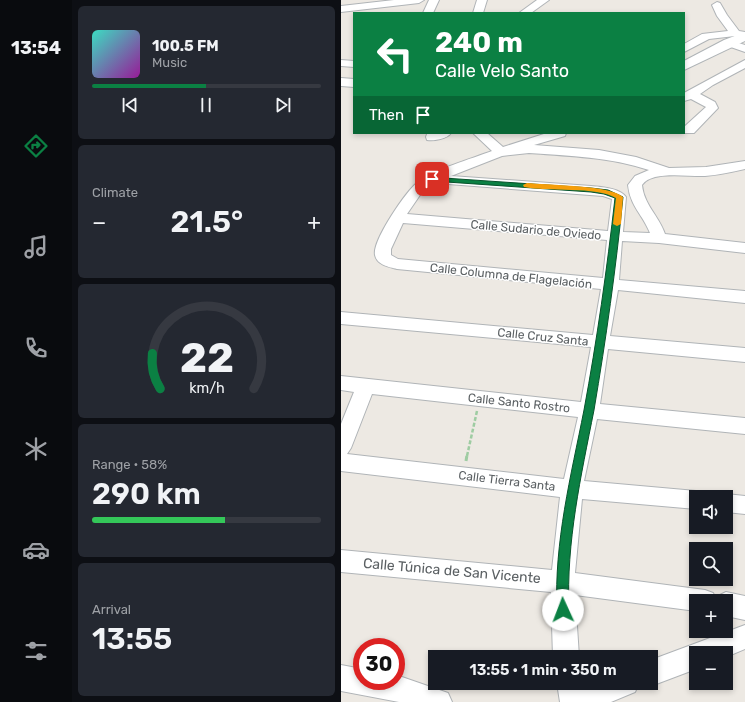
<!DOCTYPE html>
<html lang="en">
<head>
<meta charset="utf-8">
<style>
  body { margin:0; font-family:Rubik,sans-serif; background:#242831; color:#f1f3f6; height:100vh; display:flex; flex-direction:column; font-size:15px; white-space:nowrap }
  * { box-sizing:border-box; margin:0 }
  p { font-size:13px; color:#9ea1a6 }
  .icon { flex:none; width:22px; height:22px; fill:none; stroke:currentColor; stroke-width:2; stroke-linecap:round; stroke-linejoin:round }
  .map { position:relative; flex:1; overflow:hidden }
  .drawer { display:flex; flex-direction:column; gap:6px; padding:6px; background:#0d0f14; width:269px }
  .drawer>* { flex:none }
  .banner { position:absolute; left:12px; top:12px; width:332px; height:122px; border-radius:0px; box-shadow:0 2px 6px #0003; background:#0b8043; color:#fff; overflow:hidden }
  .buttons { position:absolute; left:348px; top:490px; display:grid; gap:8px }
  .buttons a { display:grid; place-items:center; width:44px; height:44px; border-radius:0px; background:#171b24; box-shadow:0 2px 6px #0003; font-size:20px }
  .speed { position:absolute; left:12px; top:638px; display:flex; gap:8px; font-size:20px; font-weight:700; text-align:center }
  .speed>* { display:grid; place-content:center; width:52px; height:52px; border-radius:50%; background:#171b24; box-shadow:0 2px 6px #0003; line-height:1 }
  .speed .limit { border:6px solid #d22; background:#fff; color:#111 }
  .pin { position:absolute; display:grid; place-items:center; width:34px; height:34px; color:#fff; margin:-17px; border-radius:8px; box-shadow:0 2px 6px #0006 }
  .me { position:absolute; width:44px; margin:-22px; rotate:358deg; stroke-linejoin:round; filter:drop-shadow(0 0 3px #0008) }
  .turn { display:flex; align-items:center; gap:14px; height:84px; padding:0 16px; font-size:18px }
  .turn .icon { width:52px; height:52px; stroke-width:2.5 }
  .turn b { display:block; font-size:28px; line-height:34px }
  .then { display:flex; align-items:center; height:38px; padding:0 16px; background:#0003; gap:8px; font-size:15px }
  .big { font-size:30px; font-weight:600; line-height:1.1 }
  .drawer .widget { flex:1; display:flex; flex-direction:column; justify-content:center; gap:6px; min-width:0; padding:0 14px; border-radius:6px; background:#242831 }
  .drawer .dial { align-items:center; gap:0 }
  .dial svg { height:104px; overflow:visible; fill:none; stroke:#363941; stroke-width:7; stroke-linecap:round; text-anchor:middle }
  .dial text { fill:#f1f3f6; stroke:none }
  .song { display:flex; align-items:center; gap:12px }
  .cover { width:48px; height:48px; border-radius:6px; background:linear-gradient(135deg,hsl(170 70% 55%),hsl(300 70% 35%)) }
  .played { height:4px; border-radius:2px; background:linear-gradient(90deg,#0b8043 50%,#363941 50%) }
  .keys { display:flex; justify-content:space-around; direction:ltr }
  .heat { display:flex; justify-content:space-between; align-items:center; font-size:22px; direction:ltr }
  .charge { height:6px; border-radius:3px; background:linear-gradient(90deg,#34c759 58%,#363941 0) }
  .trip { position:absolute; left:87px; top:650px; width:230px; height:40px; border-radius:0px; background:#171b24; box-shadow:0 2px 6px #0003; font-weight:600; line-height:40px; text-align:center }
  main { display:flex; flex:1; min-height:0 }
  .tabs { display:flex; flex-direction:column; width:72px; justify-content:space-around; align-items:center; background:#090b0e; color:#9ea1a6 }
  .tabs .icon { width:28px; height:28px }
  .tabs .current { color:#0b8043 }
  .tabs b { font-size:18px; color:#f1f3f6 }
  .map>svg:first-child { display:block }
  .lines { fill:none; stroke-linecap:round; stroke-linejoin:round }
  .street-casing { stroke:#b0b4b7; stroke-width:2 }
  .secondary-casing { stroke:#afb4b7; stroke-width:2 }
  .path-far1 { stroke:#9ecca2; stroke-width:2.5; stroke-dasharray:4 2; stroke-linecap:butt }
  .path { stroke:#9ecca2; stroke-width:3; stroke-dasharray:5 2.5; stroke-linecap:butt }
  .street { fill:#fff; fill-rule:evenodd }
  .secondary { fill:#fff; fill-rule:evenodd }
  .route { fill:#0b8043; stroke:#07532c }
  .slow { fill:#f59e0b }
  .labels { text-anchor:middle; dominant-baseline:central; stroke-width:3; stroke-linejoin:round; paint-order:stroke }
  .street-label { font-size:12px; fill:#5b6063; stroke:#fff }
  .near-street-label { font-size:14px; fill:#5b6063; stroke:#fff }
</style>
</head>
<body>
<main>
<nav class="tabs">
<b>13:54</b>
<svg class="icon current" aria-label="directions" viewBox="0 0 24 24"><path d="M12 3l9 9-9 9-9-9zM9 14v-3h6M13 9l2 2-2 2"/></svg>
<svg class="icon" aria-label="music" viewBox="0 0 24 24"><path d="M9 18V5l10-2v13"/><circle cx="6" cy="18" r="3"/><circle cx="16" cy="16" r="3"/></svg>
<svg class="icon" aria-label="phone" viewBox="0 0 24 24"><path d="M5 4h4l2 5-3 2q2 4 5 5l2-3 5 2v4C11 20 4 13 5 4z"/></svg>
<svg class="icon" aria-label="climate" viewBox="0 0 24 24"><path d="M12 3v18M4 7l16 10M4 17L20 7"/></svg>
<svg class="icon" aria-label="car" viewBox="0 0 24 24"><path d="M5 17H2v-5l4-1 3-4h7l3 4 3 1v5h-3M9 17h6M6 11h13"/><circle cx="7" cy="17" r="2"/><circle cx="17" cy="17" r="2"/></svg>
<svg class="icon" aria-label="filters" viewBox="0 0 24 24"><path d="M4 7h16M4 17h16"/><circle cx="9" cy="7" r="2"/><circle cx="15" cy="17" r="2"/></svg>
</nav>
<section class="drawer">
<div class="widget">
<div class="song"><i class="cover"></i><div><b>100.5 FM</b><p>Music</p></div></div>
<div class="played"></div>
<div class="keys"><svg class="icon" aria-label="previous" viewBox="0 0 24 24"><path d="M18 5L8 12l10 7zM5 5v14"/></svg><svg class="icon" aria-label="pause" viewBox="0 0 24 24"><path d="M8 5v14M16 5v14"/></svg><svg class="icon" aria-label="next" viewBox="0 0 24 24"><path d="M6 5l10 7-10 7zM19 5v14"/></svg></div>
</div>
<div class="widget"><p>Climate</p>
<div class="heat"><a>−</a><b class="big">21.5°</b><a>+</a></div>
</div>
<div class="widget dial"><svg viewBox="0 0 100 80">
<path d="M14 69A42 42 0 1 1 86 69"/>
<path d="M14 69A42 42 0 0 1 8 42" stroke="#0b8043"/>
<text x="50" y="56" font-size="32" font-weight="700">22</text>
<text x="50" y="72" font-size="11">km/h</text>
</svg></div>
<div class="widget"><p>Range · 58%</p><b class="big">290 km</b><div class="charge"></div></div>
<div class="widget"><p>Arrival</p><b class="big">13:55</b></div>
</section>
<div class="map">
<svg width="404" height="702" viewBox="0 0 404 702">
  <rect width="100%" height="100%" fill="#ede9e3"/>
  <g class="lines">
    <defs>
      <g id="street">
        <path d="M53 0H83L78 3 0 12V6Z"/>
        <path d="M88 0H98L92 13H82Z"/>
        <path d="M136 0H146L142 13H132Z"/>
        <path d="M196 0H208L190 13H178Z"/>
        <path d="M376 2 379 3 386 15 398 31 404 32V38L394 36 368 39 343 52V44L361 34 387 31 376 16 371 5Z"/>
        <path d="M388 40 404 45V52L384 45 383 43Z"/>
        <path d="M0 60 13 61V67L0 66Z"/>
        <path d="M404 60V68L372 85 359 94 374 102 377 108 353 133H343V127L365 107 350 99 343 101V93Z"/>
        <path d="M91 133H110C106 139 93 141 86 140L85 137 86 134Z"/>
        <path d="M132 133H146L162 147 206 133H225L224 136 193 145 258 150 295 157 328 168 365 167 404 161V169C391 172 377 175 364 176 348 177 311 170 301 185 303 205 318 216 324 234L404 243V253L318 243 281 241 278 280 404 291V303L277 290 269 336 404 348V362L267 349 259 404 404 418V434L256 419 243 481 355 491 363 493 364 497H355V509L241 499 234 573 364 590 372 593 375 599 377 596 385 592 404 596V620L385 616V601H355V611L234 595 238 657H212L210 592 0 572V550L211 570 219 497 0 471V424L13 392 0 390V376L240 402 250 347 0 324V312L252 335 260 289 56 269C48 267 36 265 34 255 31 241 65 191 77 182 94 169 130 159 151 151ZM188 153C229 156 269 157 308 170L294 176 287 185C289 206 302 215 309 233L282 232 285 197C279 188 260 187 250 186L110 176 161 156ZM94 183 262 196 271 199 267 231 66 214 79 195ZM62 223 266 240 262 278 57 259 50 255V249ZM31 394 237 417 223 479 6 454 10 448Z"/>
        <path d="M385 494 404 496V514L385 512V497H377Z"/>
        <path d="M404 625V649L385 657V653H355V669L310 686 303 683H310V660Z"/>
        <path d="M0 665 21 669V681H55V675L58 676 107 693 111 702H58L0 691Z"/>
        <path d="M216 683H242L243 687 252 683H298L294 692 270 702H219Z"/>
      </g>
      <g id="secondary">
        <path d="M404 32V41L343 70V61L383 40Z"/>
        <path d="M0 78 13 79V87L0 86Z"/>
      </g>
    </defs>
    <!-- street casing -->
    <use href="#street" class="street-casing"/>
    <!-- secondary casing -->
    <use href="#secondary" class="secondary-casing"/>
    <!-- path-far1 -->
    <path class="path-far1" d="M126 456 136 411"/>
    <!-- path -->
    <path class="path" d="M125 461 126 455"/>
    <!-- street -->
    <use href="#street" class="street"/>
    <!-- secondary -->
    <use href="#secondary" class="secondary"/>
  </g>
  <!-- route -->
  <path class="route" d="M88 177 250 188 267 190 282 197C275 268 265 339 253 410 240 476 225 542 228 610L226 614 222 616 218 614 216 610C213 542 230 476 243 410 256 340 266 269 274 198L263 194 250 192 91 181 88 180Z"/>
  <!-- slow -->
  <path class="slow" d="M186 183C205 185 270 185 282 197L280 224 276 226 272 224 275 198C255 186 207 192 183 187L182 185Z"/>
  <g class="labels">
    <!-- street labels -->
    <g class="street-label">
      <text transform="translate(195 230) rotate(5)">Calle Sudario de Oviedo</text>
      <text transform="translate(170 276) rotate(6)">Calle Columna de Flagelación</text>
      <text transform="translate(202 337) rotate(6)">Calle Cruz Santa</text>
      <text transform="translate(178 403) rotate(6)">Calle Santo Rostro</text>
      <text transform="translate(166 481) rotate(7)">Calle Tierra Santa</text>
    </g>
    <!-- near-street labels -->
    <g class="near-street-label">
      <text transform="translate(111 571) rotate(5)">Calle Túnica de San Vicente</text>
    </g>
  </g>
</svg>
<div class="buttons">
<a><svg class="icon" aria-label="sound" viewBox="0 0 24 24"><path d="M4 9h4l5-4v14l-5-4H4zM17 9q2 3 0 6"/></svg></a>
<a><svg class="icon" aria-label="search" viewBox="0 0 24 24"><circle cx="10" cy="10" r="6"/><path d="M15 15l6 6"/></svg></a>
<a>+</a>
<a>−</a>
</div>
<div class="speed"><div class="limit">30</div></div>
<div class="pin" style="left:91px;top:179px;background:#d93025"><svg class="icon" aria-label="arrive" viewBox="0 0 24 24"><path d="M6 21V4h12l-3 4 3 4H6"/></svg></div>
<svg class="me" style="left:222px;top:610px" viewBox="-20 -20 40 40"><circle r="19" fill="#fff"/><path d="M0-13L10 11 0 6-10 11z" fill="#0b8043"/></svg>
<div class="trip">13:55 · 1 min · 350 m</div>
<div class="banner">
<div class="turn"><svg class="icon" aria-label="left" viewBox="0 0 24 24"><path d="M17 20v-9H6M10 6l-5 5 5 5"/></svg><div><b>240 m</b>Calle Velo Santo</div></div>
<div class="then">Then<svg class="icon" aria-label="arrive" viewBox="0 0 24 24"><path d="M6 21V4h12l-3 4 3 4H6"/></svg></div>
</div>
</div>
</main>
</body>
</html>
